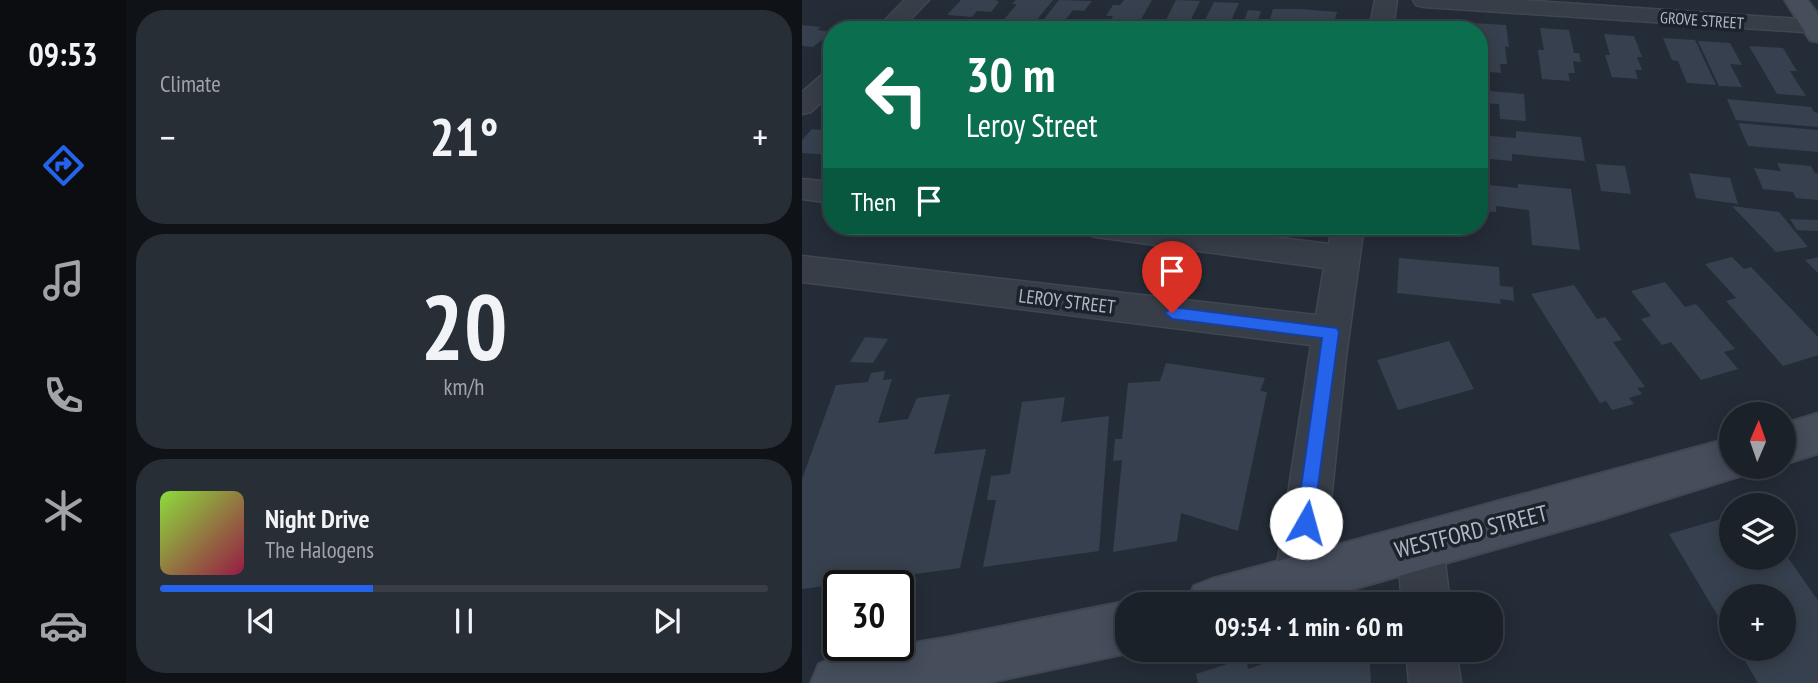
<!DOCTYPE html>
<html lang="en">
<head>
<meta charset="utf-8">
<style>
  body { margin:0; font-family:"PT Sans Narrow",sans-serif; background:#282e35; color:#f1f3f6; height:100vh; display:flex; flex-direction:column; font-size:26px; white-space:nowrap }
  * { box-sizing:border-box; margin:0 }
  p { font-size:23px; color:#a0a3a8 }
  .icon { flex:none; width:38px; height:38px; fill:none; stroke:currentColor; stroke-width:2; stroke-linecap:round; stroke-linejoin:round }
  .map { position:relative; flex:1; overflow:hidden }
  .details { display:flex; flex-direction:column; gap:10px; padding:10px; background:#0f1217; width:676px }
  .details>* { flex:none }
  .guide { position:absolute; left:21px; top:21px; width:665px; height:214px; border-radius:28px; box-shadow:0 4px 18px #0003,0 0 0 2px #393e46; background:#0b6e4f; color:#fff; overflow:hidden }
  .needle { width:46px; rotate:2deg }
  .tools { position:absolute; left:917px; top:402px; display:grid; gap:14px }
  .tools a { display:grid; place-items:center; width:77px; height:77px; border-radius:50%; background:#1b2129; box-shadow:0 4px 18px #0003,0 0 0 2px #393e46; font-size:35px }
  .speed { position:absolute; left:21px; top:570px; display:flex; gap:14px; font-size:35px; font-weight:700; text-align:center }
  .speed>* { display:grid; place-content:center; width:91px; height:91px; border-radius:50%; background:#1b2129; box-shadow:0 4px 18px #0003,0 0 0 2px #393e46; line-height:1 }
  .speed .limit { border:4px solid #111; border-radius:10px; background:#fff; color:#111 }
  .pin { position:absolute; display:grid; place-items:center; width:60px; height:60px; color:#fff; margin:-72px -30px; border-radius:50% 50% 50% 0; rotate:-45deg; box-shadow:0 0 7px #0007 }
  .pin .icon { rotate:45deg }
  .me { position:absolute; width:77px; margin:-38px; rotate:7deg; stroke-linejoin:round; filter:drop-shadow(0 0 5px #0008) }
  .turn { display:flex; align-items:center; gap:24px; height:147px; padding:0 28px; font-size:32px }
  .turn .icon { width:91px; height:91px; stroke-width:2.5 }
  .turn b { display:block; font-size:49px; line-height:60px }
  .then { display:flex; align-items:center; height:66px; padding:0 28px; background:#0003; gap:14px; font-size:26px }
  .big { font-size:52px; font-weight:800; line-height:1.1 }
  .details .tile { flex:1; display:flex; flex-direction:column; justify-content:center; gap:10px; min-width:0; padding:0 24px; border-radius:28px; background:#282e35 }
  .details .dial { align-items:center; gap:0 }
  .dial b { font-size:91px; line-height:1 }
  .song { display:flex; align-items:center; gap:21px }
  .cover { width:84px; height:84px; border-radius:10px; background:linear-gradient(135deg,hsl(90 70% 55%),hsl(340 70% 35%)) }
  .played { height:7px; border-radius:4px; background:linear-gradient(90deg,#2563eb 35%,#393e46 35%) }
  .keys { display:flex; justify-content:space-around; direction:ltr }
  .heat { display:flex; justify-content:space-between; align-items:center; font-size:38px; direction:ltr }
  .trip { position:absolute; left:313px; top:592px; width:388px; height:70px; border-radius:28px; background:#1b2129; box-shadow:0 4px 18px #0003,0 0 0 2px #393e46; font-weight:800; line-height:70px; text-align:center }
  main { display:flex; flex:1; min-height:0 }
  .dock { display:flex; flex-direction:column; width:126px; justify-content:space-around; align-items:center; background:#0b0d10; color:#a0a3a8 }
  .dock .icon { width:49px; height:49px }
  .dock .current { color:#2563eb }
  .dock b { font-size:32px; color:#f1f3f6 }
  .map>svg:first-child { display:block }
  .building { fill:#37404e }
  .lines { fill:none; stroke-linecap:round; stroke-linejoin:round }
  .minor-casing { stroke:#414751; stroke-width:3 }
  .secondary-casing { stroke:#414751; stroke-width:4 }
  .minor { fill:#373e48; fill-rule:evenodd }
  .secondary { fill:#464d5b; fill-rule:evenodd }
  .route { fill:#2563eb; stroke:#184099; stroke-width:2 }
  .labels { text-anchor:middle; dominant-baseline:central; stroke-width:7; stroke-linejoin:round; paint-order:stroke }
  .far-street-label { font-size:16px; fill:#b2b9c4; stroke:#1d232d }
  .street-label { font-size:19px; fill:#b2b9c4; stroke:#1d232d }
  .near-street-label { font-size:23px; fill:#b2b9c4; stroke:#1d232d }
</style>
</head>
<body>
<main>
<nav class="dock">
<b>09:53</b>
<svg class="icon current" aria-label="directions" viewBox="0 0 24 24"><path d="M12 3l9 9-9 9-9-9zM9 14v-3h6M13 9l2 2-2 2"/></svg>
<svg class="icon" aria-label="music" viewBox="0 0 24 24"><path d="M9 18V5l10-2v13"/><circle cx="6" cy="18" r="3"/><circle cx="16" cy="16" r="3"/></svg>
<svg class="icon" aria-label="phone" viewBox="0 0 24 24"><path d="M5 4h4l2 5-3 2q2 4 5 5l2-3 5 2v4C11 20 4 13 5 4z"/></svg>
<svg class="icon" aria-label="climate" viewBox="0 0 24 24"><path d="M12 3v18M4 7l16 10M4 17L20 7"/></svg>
<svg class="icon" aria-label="car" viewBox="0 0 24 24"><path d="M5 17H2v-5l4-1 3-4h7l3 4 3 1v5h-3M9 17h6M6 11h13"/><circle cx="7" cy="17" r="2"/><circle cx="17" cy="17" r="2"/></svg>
</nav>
<section class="details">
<div class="tile"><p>Climate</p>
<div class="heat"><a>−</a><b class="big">21°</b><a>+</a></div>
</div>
<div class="tile dial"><b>20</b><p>km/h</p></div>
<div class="tile">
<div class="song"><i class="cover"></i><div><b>Night Drive</b><p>The Halogens</p></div></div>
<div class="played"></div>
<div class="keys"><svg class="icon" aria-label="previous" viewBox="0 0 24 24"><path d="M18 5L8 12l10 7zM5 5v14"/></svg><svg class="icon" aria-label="pause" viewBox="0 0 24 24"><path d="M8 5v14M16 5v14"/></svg><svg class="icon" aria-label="next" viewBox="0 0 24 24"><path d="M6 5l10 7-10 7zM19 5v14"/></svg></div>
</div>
</section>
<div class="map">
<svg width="1017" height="683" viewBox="0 0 1017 683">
  <rect width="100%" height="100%" fill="#242c37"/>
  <!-- building -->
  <g class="building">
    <path d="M159 0H194L197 2 189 12 175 11 170 17 145 15Z"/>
    <path d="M214 0H251L229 27 198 24 215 4H210Z"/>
    <path d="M257 0 290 1 282 11 271 10 264 19 278 20 275 25 263 24 259 30H240L245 24 239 23Z"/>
    <path d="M322 0H350L333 30H302L311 16H304L311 5H318Z"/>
    <path d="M374 0 398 1 384 30H359Z"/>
    <path d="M412 2 437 3 425 30H398Z"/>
    <path d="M471 9H498L535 12 531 27 467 22Z"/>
    <path d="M446 10 459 11 455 24 441 23Z"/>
    <path d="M621 19 652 21 651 30H620Z"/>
    <path d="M127 20 202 27 199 30H117Z"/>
    <path d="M671 23 704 25 707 47 703 46 705 64H698L699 73 677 71V30H671Z"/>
    <path d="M0 25 19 27 15 30 30 32 11 47 0 46Z"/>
    <path d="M738 28 767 30 772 53H777L779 62 771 61 773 73H766L768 81 740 79 736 50H742Z"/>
    <path d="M802 34 832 36 840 57H835L840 70H833L836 79 810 77 803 55H808Z"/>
    <path d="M861 38 893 40 914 85 885 83 876 61 870 60Z"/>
    <path d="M896 41 928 43 940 65 928 64 940 87 917 86Z"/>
    <path d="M947 46 981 48 995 71H988L1004 96 975 94Z"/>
    <path d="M677 90 722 94 724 121 698 119 697 104 677 103Z"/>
    <path d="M925 99 1009 107 1012 112 1017 113V127L934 120Z"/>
    <path d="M936 123 1017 130V152L946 146Z"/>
    <path d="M10 129 30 131V155L0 153V140Z"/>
    <path d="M714 131 779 137 783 161 710 154V161L677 158V135L714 138Z"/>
    <path d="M975 163 1009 166 1013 173 1017 174V200L994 198 991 192 961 189 952 168 979 171Z"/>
    <path d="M794 164 823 166 829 194 799 191Z"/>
    <path d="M887 173 928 178 936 204 894 198Z"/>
    <path d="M677 184 716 188V184L769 189 778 250 730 245 727 210 694 206V212L677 211Z"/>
    <path d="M930 206 977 212 1006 247 974 252Z"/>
    <path d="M988 219 1017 220V231L995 230Z"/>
    <path d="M930 257 942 269 949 267 1017 338V355L981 366 924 301 934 298 903 264Z"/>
    <path d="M1017 257V274L1003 260Z"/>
    <path d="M597 258 697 267 698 286 711 287 712 301 698 299 699 304 595 293Z"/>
    <path d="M863 282 883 307 894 304 933 349 922 352 936 369 899 380 869 342 860 345 839 319 849 316 829 291Z"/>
    <path d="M772 285 795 319 803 317 820 340 811 342 843 387 835 388 840 394 827 398 832 404 810 410 804 401 798 403 729 294Z"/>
    <path d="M63 337 86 339 71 363 48 362Z"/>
    <path d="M647 341 672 389 596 410 575 360Z"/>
    <path d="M364 363 463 378 458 391 465 392 436 531 379 513 375 541 311 552 320 460 311 461 313 439H320L326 383 358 381Z"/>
    <path d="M83 371 81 380 90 379 76 423 106 419 115 398 148 394 132 454 184 449 158 568 0 589V479L34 385 66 382 69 373Z"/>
    <path d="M263 397 259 422 307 416 297 551 181 567 194 500H185L189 476 208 474 220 402Z"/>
    <path d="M929 516V558H982V552L1017 602V683H956L936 649H982V597H929V638L867 534Z"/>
    <path d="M505 649H567L569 683H396L394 674 444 658 446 669Z"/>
  </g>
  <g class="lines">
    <defs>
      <g id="minor">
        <path d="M103 0H127L98 30H73Z"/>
        <path d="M573 0H595L591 30H567Z"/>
        <path d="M611 0H718L1011 20 1017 21V33L622 7 614 5Z"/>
        <path d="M30 71V93L9 112 0 114V92L21 74Z"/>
        <path d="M0 179 30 182V203L0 199Z"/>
        <path d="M278 226H384L527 244 530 226H562L544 357 521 578 514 595 497 602 480 595 473 578 509 345 0 282V256L514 315 522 268 294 237 283 234Z"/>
        <path d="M618 522 634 529 641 545 648 604H600L595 545 602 529Z"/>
        <path d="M604 649H654L659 683H607Z"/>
      </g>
      <g id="secondary">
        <path d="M983 0H1005L1017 16V42L1008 40Z"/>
        <path d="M1017 413V453L982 464V424Z"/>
        <path d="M929 438V467H947L944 474 800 519 497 604H385L392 586 410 579Z"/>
        <path d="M326 601 332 604H326V649H334L326 653 184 683H9L17 664 36 656 148 637Z"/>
      </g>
    </defs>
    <!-- minor casing -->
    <use href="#minor" class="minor-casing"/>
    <!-- secondary casing -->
    <use href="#secondary" class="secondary-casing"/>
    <!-- minor -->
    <use href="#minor" class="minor"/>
    <!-- secondary -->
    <use href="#secondary" class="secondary"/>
  </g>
  <!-- route -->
  <path class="route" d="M370 307 535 328 537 332 510 530 504 532 497 530 494 523 520 338 370 319 363 313Z"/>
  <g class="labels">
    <!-- far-street labels -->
    <g class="far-street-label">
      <text transform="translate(900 20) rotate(4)">GROVE STREET</text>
    </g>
    <!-- street labels -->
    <g class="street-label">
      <text transform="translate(265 301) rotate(7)">LEROY STREET</text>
    </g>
    <!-- near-street labels -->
    <g class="near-street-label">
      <text transform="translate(669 531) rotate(-14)">WESTFORD STREET</text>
    </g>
  </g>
</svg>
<div class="tools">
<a><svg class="needle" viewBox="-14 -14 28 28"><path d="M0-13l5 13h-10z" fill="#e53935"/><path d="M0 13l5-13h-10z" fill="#a0a3a8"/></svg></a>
<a><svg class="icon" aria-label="layers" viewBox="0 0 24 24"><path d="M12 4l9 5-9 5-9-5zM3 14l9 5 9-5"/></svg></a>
<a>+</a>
</div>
<div class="speed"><div class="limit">30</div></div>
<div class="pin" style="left:370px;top:313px;background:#d93025"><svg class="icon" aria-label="arrive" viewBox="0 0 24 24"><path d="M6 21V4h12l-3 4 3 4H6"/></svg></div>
<svg class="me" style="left:504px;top:523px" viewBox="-20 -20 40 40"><circle r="19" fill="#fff"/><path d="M0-13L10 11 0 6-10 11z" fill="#2563eb"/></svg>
<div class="trip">09:54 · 1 min · 60 m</div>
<div class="guide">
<div class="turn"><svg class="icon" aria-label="left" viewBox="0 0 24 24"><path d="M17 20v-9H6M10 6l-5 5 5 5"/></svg><div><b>30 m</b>Leroy Street</div></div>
<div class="then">Then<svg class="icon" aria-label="arrive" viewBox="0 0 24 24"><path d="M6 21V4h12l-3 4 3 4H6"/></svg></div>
</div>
</div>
</main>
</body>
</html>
